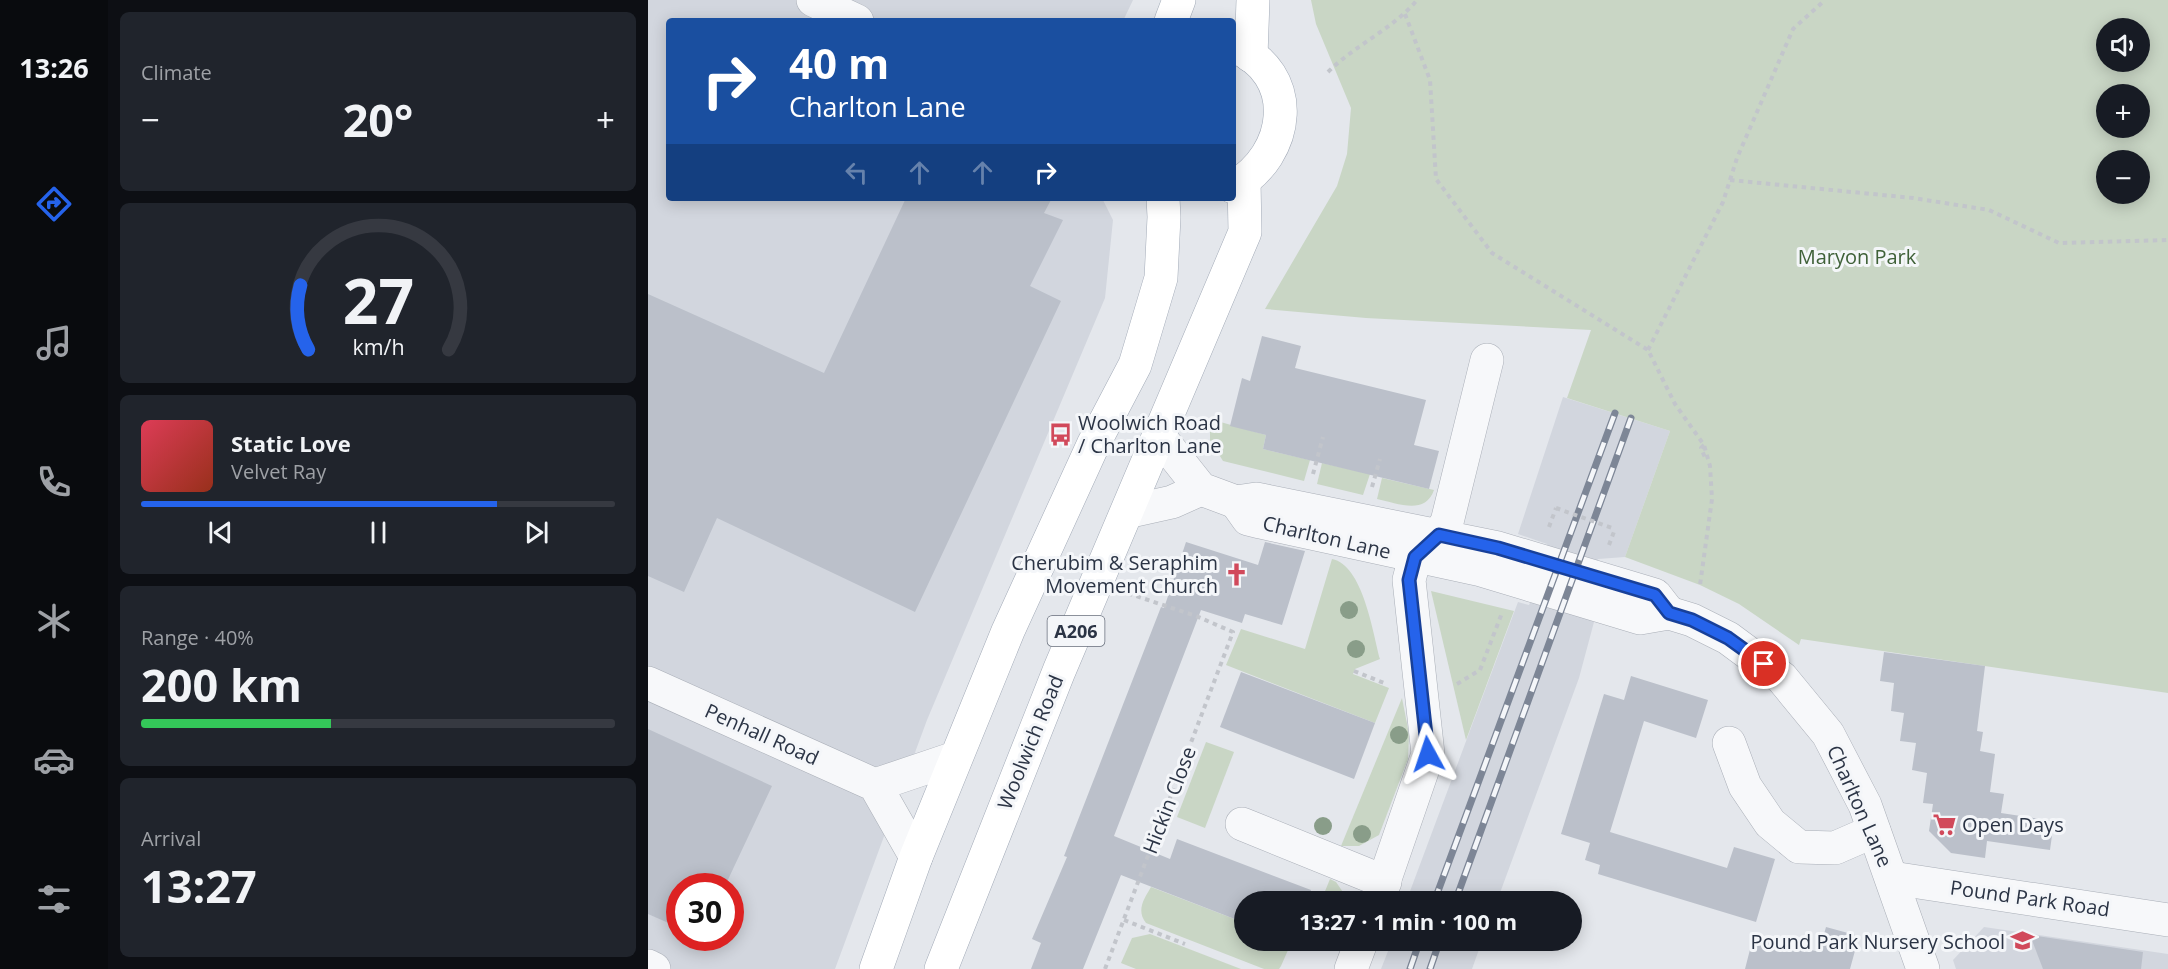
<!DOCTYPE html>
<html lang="en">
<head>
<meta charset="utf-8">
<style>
  body { margin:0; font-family:"Open Sans",sans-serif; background:#20242c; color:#f1f3f6; height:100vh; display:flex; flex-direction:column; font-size:22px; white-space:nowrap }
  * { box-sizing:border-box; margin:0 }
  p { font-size:20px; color:#9ea1a6 }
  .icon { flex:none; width:33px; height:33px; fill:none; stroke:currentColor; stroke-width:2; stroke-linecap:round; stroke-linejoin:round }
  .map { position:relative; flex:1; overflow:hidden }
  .panel { display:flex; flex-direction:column; gap:12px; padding:12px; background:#0d0f14; width:540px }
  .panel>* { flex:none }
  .banner { position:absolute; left:18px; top:18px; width:570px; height:183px; border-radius:6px; box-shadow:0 3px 15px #0003; background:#1a4fa0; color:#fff; overflow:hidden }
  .buttons { position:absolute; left:1448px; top:18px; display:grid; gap:12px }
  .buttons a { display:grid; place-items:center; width:54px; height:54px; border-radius:50%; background:#171b24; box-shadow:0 3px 15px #0003; font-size:30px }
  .speed { position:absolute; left:18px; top:873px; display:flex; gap:12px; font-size:30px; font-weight:700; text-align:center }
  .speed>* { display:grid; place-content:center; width:78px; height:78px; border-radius:50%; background:#171b24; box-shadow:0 3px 15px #0003; line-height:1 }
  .speed .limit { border:9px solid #d22; background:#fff; color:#111 }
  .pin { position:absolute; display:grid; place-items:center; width:51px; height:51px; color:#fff; margin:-26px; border:3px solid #fff; border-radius:50%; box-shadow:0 2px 6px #0007 }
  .me { position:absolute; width:66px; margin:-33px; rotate:355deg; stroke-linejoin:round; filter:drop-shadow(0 0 4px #0008) }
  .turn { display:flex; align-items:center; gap:21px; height:126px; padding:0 24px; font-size:27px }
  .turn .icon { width:78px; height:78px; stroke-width:2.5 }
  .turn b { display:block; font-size:42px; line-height:51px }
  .lanes { display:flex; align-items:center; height:57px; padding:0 24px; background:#0003; justify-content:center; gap:30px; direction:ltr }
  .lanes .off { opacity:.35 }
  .big { font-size:45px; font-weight:700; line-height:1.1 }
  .panel .widget { flex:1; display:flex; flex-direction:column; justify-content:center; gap:9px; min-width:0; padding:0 21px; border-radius:9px; background:#20242c }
  .panel .dial { align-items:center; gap:0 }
  .dial svg { height:156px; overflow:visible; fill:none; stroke:#363941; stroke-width:7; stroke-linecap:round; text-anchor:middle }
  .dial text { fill:#f1f3f6; stroke:none }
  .song { display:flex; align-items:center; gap:18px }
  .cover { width:72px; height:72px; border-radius:9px; background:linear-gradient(135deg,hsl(350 70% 55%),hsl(10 70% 35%)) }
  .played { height:6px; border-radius:3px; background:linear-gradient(90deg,#2563eb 75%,#363941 75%) }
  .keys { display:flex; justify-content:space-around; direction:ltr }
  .heat { display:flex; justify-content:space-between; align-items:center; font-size:33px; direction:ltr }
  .charge { height:9px; border-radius:4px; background:linear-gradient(90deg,#34c759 40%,#363941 0) }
  .trip { position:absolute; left:586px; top:891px; width:348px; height:60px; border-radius:30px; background:#171b24; box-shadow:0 3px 15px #0003; font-weight:700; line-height:60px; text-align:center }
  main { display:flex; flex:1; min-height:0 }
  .tab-bar { display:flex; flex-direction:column; width:108px; justify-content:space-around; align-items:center; background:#090b0e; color:#9ea1a6 }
  .tab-bar .icon { width:42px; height:42px }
  .tab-bar .selected { color:#2563eb }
  .tab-bar b { font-size:27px; color:#f1f3f6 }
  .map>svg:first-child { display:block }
  .built { fill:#d2d6de; fill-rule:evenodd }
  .green { fill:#c9d6c5; fill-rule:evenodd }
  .building { fill:#bbc0ca }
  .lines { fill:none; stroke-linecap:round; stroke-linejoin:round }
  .minor-casing { stroke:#a9aeb7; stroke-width:34 }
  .major-casing { stroke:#a3abb8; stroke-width:34 }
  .path { stroke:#c2c5cb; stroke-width:4; stroke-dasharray:4.5 4.5; stroke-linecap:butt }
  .minor { stroke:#f7f8fa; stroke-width:33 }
  .major { stroke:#fff; stroke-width:33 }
  .rail-casing { stroke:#7d8696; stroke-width:7 }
  .rail { stroke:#f4f6f9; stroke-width:4.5; stroke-dasharray:14; stroke-linecap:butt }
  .path-bridge { stroke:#c2c5cb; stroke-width:4; stroke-dasharray:4.5 4.5; stroke-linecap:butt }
  .tree { fill:#899d89 }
  .route-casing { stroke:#184099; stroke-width:15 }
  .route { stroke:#2563eb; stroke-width:10 }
  .labels { text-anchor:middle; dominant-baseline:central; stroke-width:6; stroke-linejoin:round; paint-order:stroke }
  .shield { fill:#f4f6f9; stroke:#676e7b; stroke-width:1.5 }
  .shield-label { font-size:18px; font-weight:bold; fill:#2b3445 }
  .park-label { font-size:20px; fill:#3f6138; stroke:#f4f6f9 }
  .poi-label { font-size:20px; fill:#2b3445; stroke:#f4f6f9; text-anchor:start }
  .street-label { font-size:20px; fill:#2b3445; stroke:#f4f6f9 }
</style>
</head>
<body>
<main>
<nav class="tab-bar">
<b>13:26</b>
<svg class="icon selected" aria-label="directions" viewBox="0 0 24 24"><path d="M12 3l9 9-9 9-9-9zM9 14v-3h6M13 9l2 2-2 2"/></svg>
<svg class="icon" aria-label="music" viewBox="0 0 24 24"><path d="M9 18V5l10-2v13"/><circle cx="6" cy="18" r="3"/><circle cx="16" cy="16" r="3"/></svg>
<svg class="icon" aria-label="phone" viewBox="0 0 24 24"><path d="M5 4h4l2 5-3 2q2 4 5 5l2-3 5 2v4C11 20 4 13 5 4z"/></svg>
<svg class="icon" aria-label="climate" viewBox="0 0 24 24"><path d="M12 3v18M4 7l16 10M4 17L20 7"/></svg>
<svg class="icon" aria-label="car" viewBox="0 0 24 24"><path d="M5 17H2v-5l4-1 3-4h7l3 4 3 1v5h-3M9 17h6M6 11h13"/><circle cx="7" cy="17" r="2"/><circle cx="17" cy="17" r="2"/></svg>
<svg class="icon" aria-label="filters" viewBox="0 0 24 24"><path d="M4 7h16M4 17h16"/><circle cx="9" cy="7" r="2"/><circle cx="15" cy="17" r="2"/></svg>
</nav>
<section class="panel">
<div class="widget"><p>Climate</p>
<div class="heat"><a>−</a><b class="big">20°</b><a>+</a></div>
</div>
<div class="widget dial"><svg viewBox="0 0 100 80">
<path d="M14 69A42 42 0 1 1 86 69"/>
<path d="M14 69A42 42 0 0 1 10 36" stroke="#2563eb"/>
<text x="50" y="56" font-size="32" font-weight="700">27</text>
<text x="50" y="72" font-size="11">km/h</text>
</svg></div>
<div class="widget">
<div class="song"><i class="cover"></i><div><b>Static Love</b><p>Velvet Ray</p></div></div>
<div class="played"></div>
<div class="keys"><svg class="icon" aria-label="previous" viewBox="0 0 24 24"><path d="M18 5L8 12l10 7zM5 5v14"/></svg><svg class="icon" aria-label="pause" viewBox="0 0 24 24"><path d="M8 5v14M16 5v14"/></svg><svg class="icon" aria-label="next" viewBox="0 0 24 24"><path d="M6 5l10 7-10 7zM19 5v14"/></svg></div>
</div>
<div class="widget"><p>Range · 40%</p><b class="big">200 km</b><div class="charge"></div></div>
<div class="widget"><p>Arrival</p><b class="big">13:27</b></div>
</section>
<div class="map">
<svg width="1520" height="969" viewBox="0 0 1520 969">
  <rect width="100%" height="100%" fill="#e4e7ec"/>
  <!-- built -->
  <g class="built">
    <path d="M0 0H485L475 21H21V198H454L465 220 457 298 279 720 187 969H0ZM32 886H82V938H32Z"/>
    <path d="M915 397 1022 431 977 557 950 559 947 566 896 552 899 544 870 534Z"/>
    <path d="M884 599 926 611 946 622 931 678 849 901 758 902 870 602 881 605Z"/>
    <path d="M1336 927 1520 954V969H1308L1305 960Z"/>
    <path d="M744 941V940L834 941 824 969H733Z"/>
  </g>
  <!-- green -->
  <g class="green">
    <path d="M663 0H1520V693L1153 639 1151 645 1091 604 1052 585 977 557 1022 431 919 398 943 330 718 318 617 309 689 186 699 154 703 108 668 24ZM1458 28H1491V62H1458ZM1458 94H1491V128H1458ZM1458 160H1491V194H1458Z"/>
    <path d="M562 419 618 435 615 449 662 460 656 481 575 461 562 440Z"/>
    <path d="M674 463 722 474 715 495 669 484Z"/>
    <path d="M734 478 786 490C777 516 749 503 729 499Z"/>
    <path d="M684 559C715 565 725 633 732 659L707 669 705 674 741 688 727 723 578 665 593 629 657 649Z"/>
    <path d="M783 591 866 611 818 740Z"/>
    <path d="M754 698 761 734 760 759 731 835 711 846H693Z"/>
    <path d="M558 742 586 752 557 828 529 817Z"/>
    <path d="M682 879 688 882 701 901H673Z"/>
    <path d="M503 887 597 923V940L644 941 633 966 631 969H616L498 923C488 910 496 899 503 887Z"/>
    <path d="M502 934 593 969H488L473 963 484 938Z"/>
  </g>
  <!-- building -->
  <g class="building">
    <path d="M258 198H404L396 213 415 220 382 286 413 301 267 612 69 518 36 592 0 576V294L176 373Z"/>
    <path d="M614 336 653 346 647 368 778 400 766 445 791 451 781 489 615 449 618 435 582 426 594 378 602 381Z"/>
    <path d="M538 542 610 565 617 542 657 551 634 625 597 614 594 623 553 610 466 836 522 859 529 839 663 890 659 902H597V923L473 875 435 969H383L393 943 384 939 419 857 416 856 513 607 516 608Z"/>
    <path d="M1236 652 1337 666 1329 731 1335 732 1332 751 1347 754 1342 792 1356 794 1353 813 1406 821 1402 850 1339 841 1337 858 1303 853 1281 831 1285 804 1275 803 1279 773 1264 770 1268 743 1252 741 1256 713 1243 711 1246 683 1232 681Z"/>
    <path d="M593 672 727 723 706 779 572 727Z"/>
    <path d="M983 676 1060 700 1048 738 996 721 962 832 1079 868 1086 847 1127 859 1108 922 950 874 952 865 937 860 942 843 913 834 956 694 976 700Z"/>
    <path d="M0 729 124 786 77 886H32V928L0 914Z"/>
    <path d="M1178 927 1211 936 1202 969H1097L1106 934 1171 952Z"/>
    <path d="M1382 935 1495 952 1493 969H1395Z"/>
  </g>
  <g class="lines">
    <defs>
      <g id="minor">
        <path d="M165 0 209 21"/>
        <path d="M511 436 553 489 588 502 608 499 618 501 850 548 1007 595 1021 613"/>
        <path d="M588 502 600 519 612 522 833 570 992 618 1021 613 1044 620 1080 638 1134 678 1180 734 1217 805 1275 969"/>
        <path d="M479 512 524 502 553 489"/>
        <path d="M0 683 227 785 268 857"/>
        <path d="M1081 743 1097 786 1122 823 1151 847 1187 848 1226 831"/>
        <path d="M227 785 307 758"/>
        <path d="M594 824 737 882"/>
        <path d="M1244 878 1520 920"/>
        <path d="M729 902 780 754 761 580 767 557 791 535 799 522 839 360"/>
        <path d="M0 966 6 969"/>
        <path d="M703 969 714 940"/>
      </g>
      <g id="major">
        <path d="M523 21 531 0"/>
        <path d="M585 46C653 73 643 155 585 187"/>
        <path d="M603 56 605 0"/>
        <path d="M228 969 268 857 360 631 445 445 487 365 513 278 516 217 515 198"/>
        <path d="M293 969 411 671 597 232 596 181"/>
      </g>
    </defs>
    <!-- minor casing -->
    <use href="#minor" class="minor-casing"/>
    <!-- major casing -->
    <use href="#major" class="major-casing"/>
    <!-- path -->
    <g class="path">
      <path d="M757 14 782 80 788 179 844 253 1000 350 1027 404 1056 445 1062 466 1064 499 1052 585"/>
      <path d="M680 72C707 45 745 29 769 0"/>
      <path d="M1082 180 1265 198 1341 210 1411 243 1520 240"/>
      <path d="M1000 350 1075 202 1089 158 1145 29 1177 0"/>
      <path d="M1056 445 1053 448 1058 460"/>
      <path d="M665 474 675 437"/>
      <path d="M724 487 732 459"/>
      <path d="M901 527 908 508"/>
      <path d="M961 545 967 529"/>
      <path d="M706 671 736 683"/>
      <path d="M809 684 832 670 854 613"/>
      <path d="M476 920 537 944"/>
      <path d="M457 969 585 632 548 616 482 594"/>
    </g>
    <!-- minor -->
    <use href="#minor" class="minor"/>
    <!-- major -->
    <use href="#major" class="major"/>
    <defs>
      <g id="rail">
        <path d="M786 902 967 413"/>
        <path d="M807 902 983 418"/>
        <path d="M762 969 772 940"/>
        <path d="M782 969 792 940"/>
      </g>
    </defs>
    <!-- rail casing -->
    <use href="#rail" class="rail-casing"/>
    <!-- rail -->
    <use href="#rail" class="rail"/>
    <!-- path-bridge -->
    <path class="path-bridge" d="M908 508 967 529"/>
  </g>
  <!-- trees -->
  <g class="tree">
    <circle cx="701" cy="610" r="9"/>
    <circle cx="708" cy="649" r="9"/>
    <circle cx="751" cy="735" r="9"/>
    <circle cx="675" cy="826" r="9"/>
    <circle cx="714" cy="834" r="9"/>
  </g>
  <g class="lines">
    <defs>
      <path id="route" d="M780 754 761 580 767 557 791 535 850 548 1007 595 1021 613 1044 620 1080 638 1116 664"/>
    </defs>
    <!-- route casing -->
    <use href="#route" class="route-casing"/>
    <!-- route -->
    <use href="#route" class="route"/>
  </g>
  <!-- icons -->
  <defs>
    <symbol id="bus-bare" viewBox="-9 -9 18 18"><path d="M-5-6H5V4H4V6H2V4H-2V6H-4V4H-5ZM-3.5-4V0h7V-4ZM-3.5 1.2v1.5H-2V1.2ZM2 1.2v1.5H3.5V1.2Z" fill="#d1495b" stroke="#f4f6f9" stroke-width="2.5" paint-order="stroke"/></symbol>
    <symbol id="church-bare" viewBox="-9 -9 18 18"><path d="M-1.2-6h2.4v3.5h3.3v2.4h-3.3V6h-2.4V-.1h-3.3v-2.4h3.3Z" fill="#d1495b" stroke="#f4f6f9" stroke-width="2.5" paint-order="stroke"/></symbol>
    <symbol id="supermarket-bare" viewBox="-9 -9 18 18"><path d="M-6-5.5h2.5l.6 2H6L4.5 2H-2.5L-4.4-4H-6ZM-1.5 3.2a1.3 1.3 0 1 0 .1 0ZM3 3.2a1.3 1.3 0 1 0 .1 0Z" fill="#d1495b" stroke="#f4f6f9" stroke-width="2.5" paint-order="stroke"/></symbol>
    <symbol id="school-bare" viewBox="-9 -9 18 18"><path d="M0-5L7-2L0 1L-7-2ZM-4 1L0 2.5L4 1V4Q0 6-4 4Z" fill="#d1495b" stroke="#f4f6f9" stroke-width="2.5" paint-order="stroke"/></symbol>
  </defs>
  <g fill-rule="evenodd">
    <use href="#bus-bare" x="396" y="418" width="33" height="33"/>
    <use href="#church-bare" x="572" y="558" width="33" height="33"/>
    <use href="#supermarket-bare" x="1280" y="808" width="33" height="33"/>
    <use href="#school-bare" x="1358" y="924" width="33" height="33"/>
  </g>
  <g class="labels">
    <!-- shield labels -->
    <rect class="shield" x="399.5" y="616" width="57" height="30" rx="4.5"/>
    <g class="shield-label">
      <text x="428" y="631">A206</text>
    </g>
    <!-- park labels -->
    <g class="park-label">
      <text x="1209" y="256">Maryon Park</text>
    </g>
    <!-- poi labels -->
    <g class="poi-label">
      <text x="430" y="422">Woolwich Road<tspan x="430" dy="23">/ Charlton Lane</tspan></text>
      <text x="570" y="562" text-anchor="end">Cherubim &amp; Seraphim<tspan x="570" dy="23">Movement Church</tspan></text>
      <text x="1314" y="824">Open Days</text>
      <text x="1357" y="941" text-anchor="end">Pound Park Nursery School</text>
    </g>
    <!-- street labels -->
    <g class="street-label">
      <text transform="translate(679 537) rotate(13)">Charlton Lane</text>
      <text transform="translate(114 734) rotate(24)">Penhall Road</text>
      <text transform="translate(382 742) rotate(-68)">Woolwich Road</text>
      <text transform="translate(521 800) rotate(-69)">Hickin Close</text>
      <text transform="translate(1212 806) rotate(66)">Charlton Lane</text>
      <text transform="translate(1382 898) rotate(8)">Pound Park Road</text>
    </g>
  </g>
</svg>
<div class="buttons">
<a><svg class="icon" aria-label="sound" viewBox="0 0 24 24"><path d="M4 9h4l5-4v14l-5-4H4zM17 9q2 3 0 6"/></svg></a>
<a>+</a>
<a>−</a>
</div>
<div class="speed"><div class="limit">30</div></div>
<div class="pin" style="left:1116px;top:664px;background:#d93025"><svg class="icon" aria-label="arrive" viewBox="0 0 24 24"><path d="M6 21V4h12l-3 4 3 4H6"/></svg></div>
<svg class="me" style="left:780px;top:754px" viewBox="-20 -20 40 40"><path d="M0-17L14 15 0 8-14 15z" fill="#2563eb" stroke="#fff" stroke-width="4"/></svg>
<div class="trip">13:27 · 1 min · 100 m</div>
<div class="banner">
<div class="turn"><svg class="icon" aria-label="right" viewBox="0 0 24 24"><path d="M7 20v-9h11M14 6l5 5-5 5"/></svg><div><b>40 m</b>Charlton Lane</div></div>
<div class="lanes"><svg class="icon off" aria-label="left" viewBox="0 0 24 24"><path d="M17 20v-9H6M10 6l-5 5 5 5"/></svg><svg class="icon off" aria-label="ahead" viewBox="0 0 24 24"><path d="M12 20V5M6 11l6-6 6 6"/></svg><svg class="icon off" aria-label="ahead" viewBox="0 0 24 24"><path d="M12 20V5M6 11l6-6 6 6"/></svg><svg class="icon" aria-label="right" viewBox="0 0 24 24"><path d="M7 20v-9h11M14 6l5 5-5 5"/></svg></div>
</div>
</div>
</main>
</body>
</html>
